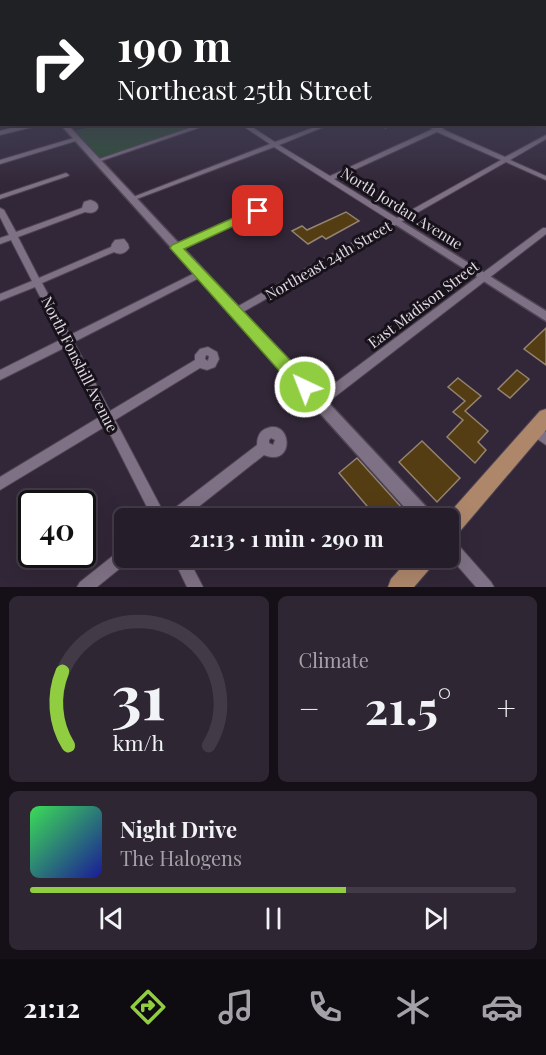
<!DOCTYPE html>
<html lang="en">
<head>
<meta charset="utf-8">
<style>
  body { margin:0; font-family:"Playfair Display",serif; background:#2e2632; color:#f1f3f6; height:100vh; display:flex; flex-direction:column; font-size:22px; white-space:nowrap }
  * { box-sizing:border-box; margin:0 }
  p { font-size:20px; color:#a4a2a8 }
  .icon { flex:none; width:33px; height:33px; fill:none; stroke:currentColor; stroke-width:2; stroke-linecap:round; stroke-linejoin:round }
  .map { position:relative; height:587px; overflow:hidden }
  .sheet { display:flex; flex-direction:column; gap:9px; padding:9px; background:#151017; flex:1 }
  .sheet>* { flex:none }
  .hud { position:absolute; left:0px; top:0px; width:546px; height:126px; box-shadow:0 6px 24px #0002,0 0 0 2px #423b47; background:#202124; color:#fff; overflow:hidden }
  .speed { position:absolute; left:18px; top:490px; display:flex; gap:12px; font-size:30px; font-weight:700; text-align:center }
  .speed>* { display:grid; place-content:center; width:78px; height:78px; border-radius:50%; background:#261d2a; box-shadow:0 6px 24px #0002,0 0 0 2px #423b47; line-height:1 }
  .speed .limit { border:3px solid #111; border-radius:9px; background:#fff; color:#111 }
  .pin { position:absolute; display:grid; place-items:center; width:51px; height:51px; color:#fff; margin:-26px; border-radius:12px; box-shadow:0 3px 9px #0006 }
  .me { position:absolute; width:66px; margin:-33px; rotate:317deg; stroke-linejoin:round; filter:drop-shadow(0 0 4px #0008) }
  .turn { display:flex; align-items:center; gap:21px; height:126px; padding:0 18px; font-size:27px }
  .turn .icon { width:78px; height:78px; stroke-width:2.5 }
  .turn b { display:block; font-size:42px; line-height:51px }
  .big { font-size:45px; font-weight:700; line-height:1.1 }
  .sheet .widget { flex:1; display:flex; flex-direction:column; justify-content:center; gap:9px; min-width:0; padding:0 21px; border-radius:9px; background:#2e2632 }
  .sheet .dial { align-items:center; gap:0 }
  .dial svg { height:156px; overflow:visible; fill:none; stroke:#423b47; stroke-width:7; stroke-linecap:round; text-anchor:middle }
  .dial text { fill:#f1f3f6; stroke:none }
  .song { display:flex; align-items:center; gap:18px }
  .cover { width:72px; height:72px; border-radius:9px; background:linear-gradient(135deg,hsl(130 70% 55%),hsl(240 70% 35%)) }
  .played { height:6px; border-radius:3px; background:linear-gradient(90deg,#90cd40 65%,#423b47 65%) }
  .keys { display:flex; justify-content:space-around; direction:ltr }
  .heat { display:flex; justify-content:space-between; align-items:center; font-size:33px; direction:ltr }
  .sheet .tiles { flex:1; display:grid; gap:9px; grid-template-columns:1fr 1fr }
  .widget:last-child { grid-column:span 2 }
  .trip { position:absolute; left:114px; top:508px; width:345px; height:60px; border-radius:9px; background:#261d2a; box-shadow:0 6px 24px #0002,0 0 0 2px #423b47; font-weight:700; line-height:60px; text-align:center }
  .menu { display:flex; height:96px; justify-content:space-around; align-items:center; background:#0f0c11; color:#a4a2a8 }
  .menu .icon { width:42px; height:42px }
  .menu .current { color:#90cd40 }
  .menu b { font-size:27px; color:#f1f3f6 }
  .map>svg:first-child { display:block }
  .green { fill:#2a5132 }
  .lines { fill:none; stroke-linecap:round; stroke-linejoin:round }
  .stream { stroke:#5b8ca6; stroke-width:1.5 }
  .building { fill:#543c13; stroke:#938470; stroke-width:1.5 }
  .minor-casing { stroke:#4e4453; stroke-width:2 }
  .tertiary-casing { stroke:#4e4453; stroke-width:3 }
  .primary-casing { stroke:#4e4453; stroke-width:2 }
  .minor { fill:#7f7185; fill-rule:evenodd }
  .tertiary { fill:#7f7185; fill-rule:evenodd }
  .primary { fill:#ae876b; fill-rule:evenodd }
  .route { fill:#90cd40; stroke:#5e852a; stroke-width:1.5 }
  .labels { text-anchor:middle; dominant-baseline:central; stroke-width:6; stroke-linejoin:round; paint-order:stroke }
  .street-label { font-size:15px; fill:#e2dae6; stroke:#17121a }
</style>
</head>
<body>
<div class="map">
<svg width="546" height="587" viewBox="0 0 546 587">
  <rect width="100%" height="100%" fill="#322738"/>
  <!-- green -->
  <path class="green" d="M98 125H204L99 158 74 131Z"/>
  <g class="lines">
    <!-- stream -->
    <path class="stream" d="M379 124 386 128"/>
  </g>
  <!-- building -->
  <g class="building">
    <path d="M346 212 359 221 326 239 322 236 308 244 292 231 302 226 307 230Z"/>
    <path d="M546 328V365L524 349Z"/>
    <path d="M517 370 529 379 510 398 498 389Z"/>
    <path d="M458 378 481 396 465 411 488 431 478 442 486 450 475 463 447 437 463 420 453 412 465 401 448 387Z"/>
    <path d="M422 441 460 478 437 502 399 462Z"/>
    <path d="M357 458 412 519H378L339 473Z"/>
  </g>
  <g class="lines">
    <defs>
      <g id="minor">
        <path d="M544 102H546V105L544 104Z"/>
        <rect x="0" y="107" width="2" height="4"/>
        <path d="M33 124V127L0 135V131L22 125Z"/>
        <path d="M201 124H210L98 162 93 161Z"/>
        <path d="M240 124H247L275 142 323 124H331L279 145 330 176 433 129 423 124H431L437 127 443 124H451L442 129 505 157 546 135V139L510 160 546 176V180L506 162 236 316 233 315 231 312 233 309 391 221 274 147 134 200H130L128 199 270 144ZM437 132 501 160 397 218 334 179Z"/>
        <path d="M77 137 79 138V140L0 164V160Z"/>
        <path d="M66 173 69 175 68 176 0 199V195Z"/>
        <path d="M90 200C104 203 98 216 85 212L18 237 39 278 111 247 112 244 115 240 124 239 128 244 129 248C125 254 120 255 114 252L42 283 70 335 197 272H203L204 274 203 276 74 342 110 411 195 360V355L200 349 208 347 217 352 219 359 215 367 207 370 200 368 115 420 166 517 167 514 257 445C257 438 259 432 265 429 292 416 296 468 264 455L183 519H153L106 426 0 490V477L101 416 66 347 0 380V370L62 339 35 287 0 301V294L32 281 11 240 0 244V238L9 235 0 217V208L4 210 16 232 82 208 84 202ZM206 355 209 356 208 361 205 359ZM271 438 275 440 273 445 269 443V440Z"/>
        <path d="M255 209H261L262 211 179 250 176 251 172 248 173 246Z"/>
        <path d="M543 228H546V234L323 406 319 407 315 406 313 402 315 398Z"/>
        <path d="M534 424 546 432V445L530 434 528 430 530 426Z"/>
        <path d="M448 537 453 539 491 582 494 587H476L448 555Z"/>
        <path d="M124 549V558H130L129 561 97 587H77L80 582 119 551Z"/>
        <path d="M173 558H188L203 587H187Z"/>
      </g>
      <g id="tertiary">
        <path d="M60 124H67L432 513 434 519H415Z"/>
        <path d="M396 218 546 311V321L393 223V219Z"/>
      </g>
      <g id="primary">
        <path d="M546 409V430L455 537 448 540V519H444L540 411Z"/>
        <path d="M410 558H435L432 566 414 587H388L391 579Z"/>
      </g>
    </defs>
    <!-- minor casing -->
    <use href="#minor" class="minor-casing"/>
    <!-- tertiary casing -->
    <use href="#tertiary" class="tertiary-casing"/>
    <!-- primary casing -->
    <use href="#primary" class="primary-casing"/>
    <!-- minor -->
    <use href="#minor" class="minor"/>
    <!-- tertiary -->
    <use href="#tertiary" class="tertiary"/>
    <!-- primary -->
    <use href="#primary" class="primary"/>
  </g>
  <!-- sky -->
  <linearGradient id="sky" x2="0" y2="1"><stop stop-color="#1c151f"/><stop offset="0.55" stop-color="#49475e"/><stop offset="1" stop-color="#49475e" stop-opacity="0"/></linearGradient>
  <rect width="546" height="184" fill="url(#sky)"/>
  <!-- route -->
  <path class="route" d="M258 207 262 208V213L184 249 311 382 313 387 311 393 305 395 299 393 170 248 172 245Z"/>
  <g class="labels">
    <!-- street labels -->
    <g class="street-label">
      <text transform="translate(402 208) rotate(32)">North Jordan Avenue</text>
      <text transform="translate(328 260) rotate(-30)">Northeast 24th Street</text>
      <text transform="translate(423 304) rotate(-37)">East Madison Street</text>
      <text transform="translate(80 364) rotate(63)">North Fonshill Avenue</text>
    </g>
  </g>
</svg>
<div class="speed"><div class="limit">40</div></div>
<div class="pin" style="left:258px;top:211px;background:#d93025"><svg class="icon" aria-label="arrive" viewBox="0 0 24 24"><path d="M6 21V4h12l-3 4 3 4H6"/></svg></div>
<svg class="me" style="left:305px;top:387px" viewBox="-20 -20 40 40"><circle r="17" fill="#90cd40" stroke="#fff" stroke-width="3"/><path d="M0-11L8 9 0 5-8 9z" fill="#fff"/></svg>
<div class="trip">21:13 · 1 min · 290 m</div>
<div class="hud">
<div class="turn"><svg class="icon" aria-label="right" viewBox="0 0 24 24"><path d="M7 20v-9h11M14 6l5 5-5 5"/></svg><div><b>190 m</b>Northeast 25th Street</div></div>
</div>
</div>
<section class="sheet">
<div class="tiles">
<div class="widget dial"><svg viewBox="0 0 100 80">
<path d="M14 69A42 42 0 1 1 86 69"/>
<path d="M14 69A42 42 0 0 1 11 31" stroke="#90cd40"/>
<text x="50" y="56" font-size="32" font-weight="700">31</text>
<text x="50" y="72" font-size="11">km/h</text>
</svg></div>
<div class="widget"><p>Climate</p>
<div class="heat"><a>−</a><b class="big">21.5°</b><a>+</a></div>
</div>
<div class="widget">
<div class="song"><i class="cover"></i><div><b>Night Drive</b><p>The Halogens</p></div></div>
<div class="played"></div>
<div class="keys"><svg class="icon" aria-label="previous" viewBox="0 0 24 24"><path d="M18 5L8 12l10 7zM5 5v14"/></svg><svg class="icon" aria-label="pause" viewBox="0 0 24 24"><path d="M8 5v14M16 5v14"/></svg><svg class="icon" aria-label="next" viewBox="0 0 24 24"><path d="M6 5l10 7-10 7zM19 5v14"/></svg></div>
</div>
</div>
</section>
<nav class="menu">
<b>21:12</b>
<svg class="icon current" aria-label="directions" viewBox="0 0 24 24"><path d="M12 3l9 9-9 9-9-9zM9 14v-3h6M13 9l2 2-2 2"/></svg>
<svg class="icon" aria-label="music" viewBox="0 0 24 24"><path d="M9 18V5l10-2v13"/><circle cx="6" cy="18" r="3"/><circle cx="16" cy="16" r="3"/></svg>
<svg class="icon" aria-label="phone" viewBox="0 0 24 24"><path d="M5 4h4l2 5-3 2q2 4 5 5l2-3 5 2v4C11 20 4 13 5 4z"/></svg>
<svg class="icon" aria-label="climate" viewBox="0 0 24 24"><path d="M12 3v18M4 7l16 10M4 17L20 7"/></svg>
<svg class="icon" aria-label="car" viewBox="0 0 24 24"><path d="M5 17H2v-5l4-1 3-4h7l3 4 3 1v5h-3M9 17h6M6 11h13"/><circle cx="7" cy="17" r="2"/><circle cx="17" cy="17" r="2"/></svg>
</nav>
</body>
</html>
